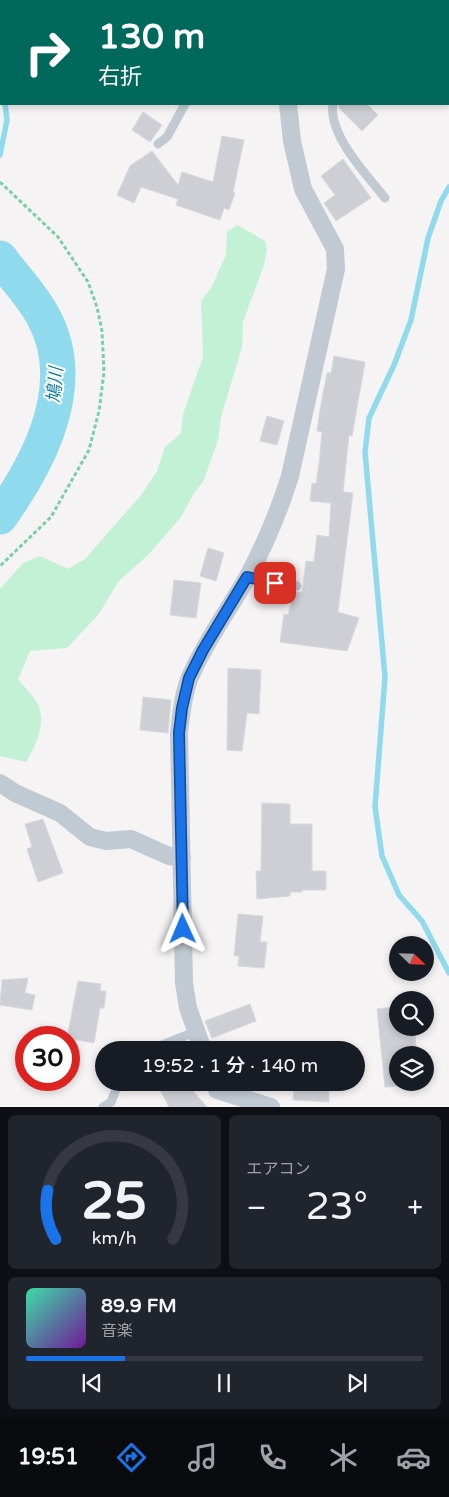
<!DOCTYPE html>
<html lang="ja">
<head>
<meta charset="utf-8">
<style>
  body { margin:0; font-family:"Varela Round","Noto Sans JP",sans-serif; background:#20242c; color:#f1f3f6; height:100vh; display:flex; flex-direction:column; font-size:19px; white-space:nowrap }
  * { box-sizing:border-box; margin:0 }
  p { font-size:16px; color:#9ea1a6 }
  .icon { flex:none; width:28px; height:28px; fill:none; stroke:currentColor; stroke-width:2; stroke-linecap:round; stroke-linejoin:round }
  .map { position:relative; height:1107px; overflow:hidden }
  .panel { display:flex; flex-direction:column; gap:8px; padding:8px; background:#0d0f14; flex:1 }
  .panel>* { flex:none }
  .banner { position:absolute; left:0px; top:0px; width:450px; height:105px; box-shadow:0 2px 8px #0003; background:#00695c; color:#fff; overflow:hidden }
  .needle { width:32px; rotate:113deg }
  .controls { position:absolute; left:389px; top:936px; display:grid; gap:10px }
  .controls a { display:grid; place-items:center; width:45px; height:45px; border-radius:50%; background:#171b24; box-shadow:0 2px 8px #0003; font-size:25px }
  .speed { position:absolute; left:15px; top:1026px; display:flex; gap:10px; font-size:25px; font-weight:700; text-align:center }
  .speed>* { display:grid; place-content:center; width:65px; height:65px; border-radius:50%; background:#171b24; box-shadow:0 2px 8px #0003; line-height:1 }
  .speed .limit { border:8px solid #d22; background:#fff; color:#111 }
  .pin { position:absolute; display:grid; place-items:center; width:42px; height:42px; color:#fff; margin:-21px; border-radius:10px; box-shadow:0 2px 8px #0006 }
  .me { position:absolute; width:55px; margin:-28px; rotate:359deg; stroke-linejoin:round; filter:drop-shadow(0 0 4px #0008) }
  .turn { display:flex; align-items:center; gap:18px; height:105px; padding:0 15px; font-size:22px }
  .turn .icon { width:65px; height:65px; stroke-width:2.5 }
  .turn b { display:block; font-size:35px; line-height:42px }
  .big { font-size:38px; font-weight:600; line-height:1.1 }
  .panel .tile { flex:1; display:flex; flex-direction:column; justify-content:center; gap:8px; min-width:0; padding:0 18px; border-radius:8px; background:#20242c }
  .panel .dial { align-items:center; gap:0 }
  .dial svg { height:130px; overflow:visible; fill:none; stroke:#363941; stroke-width:7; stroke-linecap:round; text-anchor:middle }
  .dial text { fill:#f1f3f6; stroke:none }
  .song { display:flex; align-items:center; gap:15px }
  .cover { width:60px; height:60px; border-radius:8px; background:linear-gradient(135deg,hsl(160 70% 55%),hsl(280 70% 35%)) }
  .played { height:5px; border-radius:2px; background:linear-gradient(90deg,#1a73e8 25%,#363941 25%) }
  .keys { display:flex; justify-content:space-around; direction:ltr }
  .heat { display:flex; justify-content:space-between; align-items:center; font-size:28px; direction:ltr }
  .panel .tiles { flex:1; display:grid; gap:8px; grid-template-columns:1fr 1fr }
  .tile:last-child { grid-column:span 2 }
  .trip { position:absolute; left:95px; top:1041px; width:270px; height:50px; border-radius:25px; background:#171b24; box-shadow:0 2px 8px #0003; font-weight:600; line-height:50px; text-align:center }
  .tabs { display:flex; height:80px; justify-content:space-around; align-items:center; background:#090b0e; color:#9ea1a6 }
  .tabs .icon { width:35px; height:35px }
  .tabs .selected { color:#1a73e8 }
  .tabs b { font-size:22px; color:#f1f3f6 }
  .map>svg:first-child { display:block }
  .green { fill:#c3f1d5 }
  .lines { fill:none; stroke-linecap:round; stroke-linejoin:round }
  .stream { stroke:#90daee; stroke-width:5.5 }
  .river { stroke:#90daee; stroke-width:35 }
  .building { fill:#cdcfd5; stroke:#d7d9de }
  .path { stroke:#7ad0a6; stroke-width:3; stroke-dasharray:4 2.5; stroke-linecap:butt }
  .lane { stroke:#c1cad2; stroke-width:9 }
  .street { stroke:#c1cad2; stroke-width:18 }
  .route-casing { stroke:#114b97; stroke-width:12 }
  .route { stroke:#1a73e8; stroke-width:9 }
  .labels { text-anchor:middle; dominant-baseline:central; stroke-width:4; stroke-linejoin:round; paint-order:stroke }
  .water-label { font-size:18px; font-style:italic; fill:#0c7c9b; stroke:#fff }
</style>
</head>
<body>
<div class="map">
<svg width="449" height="1107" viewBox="0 0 449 1107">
  <rect width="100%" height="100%" fill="#f5f3f3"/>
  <!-- green -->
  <path class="green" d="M237 225 265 241 267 249 264 265 243 322 242 347 221 417 218 440 204 480 193 495 181 517 148 555 119 581 98 615 67 648 30 651 18 679C24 687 34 696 38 705 47 723 35 747 26 762L0 756V589L23 563 40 556 68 569 85 559 142 494 157 471 165 447 181 433 183 414 203 357 201 301 211 288 226 255 227 232Z"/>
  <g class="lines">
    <!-- stream -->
    <g class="stream">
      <path d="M66 1V0"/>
      <path d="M0 155 7 120 5 104"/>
      <path d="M449 187 441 201 428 238 411 320 394 365 369 418 365 452 385 677 375 807 382 856 399 895 422 921 449 973"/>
    </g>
    <!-- river -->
    <path class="river" d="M0 258C14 277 32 295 43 316 80 383 41 460 0 517"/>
  </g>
  <!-- building -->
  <g class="building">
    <path d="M339 104H367L378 115 362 131 339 108Z"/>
    <path d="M143 112 162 125 150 142 132 130Z"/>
    <path d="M222 136 244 140 233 192 235 193 229 210 224 208 220 220 176 205 178 199 141 187 134 203 117 195 130 166 152 151 178 185 182 172 213 182Z"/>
    <path d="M343 159 371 198 336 221 324 203 335 195 321 176Z"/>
    <path d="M334 356 365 362 352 436 349 435 343 492 353 493 338 612 359 618 347 651 280 642 284 614 288 615 294 592H302L306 561 314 562 317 535 329 537 331 503 310 501 312 483 316 484 319 464 322 432 317 431 320 410 327 373H331Z"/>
    <path d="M267 416 284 421 277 445 260 441Z"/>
    <path d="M208 548 224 553 216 581 200 576Z"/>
    <path d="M174 580 201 583 196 618 170 615Z"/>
    <path d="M228 668 261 670 259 714 247 713 242 751 227 750Z"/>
    <path d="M143 697 171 700 168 733 140 730Z"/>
    <path d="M262 803 290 804V824H312V871H326V890H302V892H290V896L257 899 256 871H261Z"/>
    <path d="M43 819 63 873 38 882 27 849 32 847 25 824Z"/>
    <path d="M238 914 263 916 260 942H267L264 968 238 966 239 956H234Z"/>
    <path d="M28 978 25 993 35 995 32 1010 0 1005 2 980Z"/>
    <path d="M78 981 101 984 100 991H106L104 1008H100L94 1043 67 1038Z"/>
    <path d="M250 1004 256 1021 212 1038 205 1021Z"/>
    <path d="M394 1007 395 1011 398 1010V1028H414L417 1055H398V1082H400V1086L385 1087 377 1009Z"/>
    <path d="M156 1082H185L207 1107H169Z"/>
    <path d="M294 1082H329V1102L293 1100Z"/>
  </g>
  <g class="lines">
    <!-- path -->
    <g class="path">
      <path d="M39 1 40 0"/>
      <path d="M0 60 1 58"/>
      <path d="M0 182 58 237 88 282 97 307 102 331 104 372 99 411 89 450 51 517 0 566"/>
    </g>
    <!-- lane -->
    <g class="lane">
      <path d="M333 104C328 135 367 175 385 198"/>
      <path d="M158 144 167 137 185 104"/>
      <path d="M247 577 297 586"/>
      <path d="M150 1050 197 1031"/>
      <path d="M103 1107 111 1102 119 1082"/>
    </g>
    <!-- street -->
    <g class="street">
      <path d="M264 0V1"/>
      <path d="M0 783 15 793 60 813 90 837 106 841 131 839 169 856 182 858"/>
      <path d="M203 1050 188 1008 184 983 179 733C181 715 183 694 190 677 205 642 228 611 247 578 265 545 279 511 290 476L336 269 335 249 303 189 292 141 288 104"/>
      <path d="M217 1090 271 1107"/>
    </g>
  </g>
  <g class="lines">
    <defs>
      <path id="route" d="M183 929 179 733 182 708 189 678 203 650 247 577 275 583"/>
    </defs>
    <!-- route casing -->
    <use href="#route" class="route-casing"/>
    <!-- route -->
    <use href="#route" class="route"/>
  </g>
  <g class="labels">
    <!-- water labels -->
    <g class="water-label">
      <text transform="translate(55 385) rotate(-86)">鳩川</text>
    </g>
  </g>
</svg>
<div class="controls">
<a><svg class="needle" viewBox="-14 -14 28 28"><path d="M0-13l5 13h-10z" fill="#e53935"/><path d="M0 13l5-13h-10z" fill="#9ea1a6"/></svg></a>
<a><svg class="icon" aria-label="search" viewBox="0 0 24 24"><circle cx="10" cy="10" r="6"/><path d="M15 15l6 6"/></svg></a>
<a><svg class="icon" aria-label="layers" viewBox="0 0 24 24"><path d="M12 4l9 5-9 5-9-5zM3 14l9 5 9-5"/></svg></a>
</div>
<div class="speed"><div class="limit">30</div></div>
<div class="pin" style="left:275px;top:583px;background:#d93025"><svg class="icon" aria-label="arrive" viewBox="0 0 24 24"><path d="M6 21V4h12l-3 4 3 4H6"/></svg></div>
<svg class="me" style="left:183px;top:929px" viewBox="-20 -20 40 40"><path d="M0-17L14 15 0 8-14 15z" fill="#1a73e8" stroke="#fff" stroke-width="4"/></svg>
<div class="trip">19:52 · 1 分 · 140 m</div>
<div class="banner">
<div class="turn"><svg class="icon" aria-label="right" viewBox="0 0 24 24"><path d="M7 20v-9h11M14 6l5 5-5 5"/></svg><div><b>130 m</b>右折</div></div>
</div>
</div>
<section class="panel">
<div class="tiles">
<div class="tile dial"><svg viewBox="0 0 100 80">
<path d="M14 69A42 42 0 1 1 86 69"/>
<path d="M14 69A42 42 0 0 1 9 39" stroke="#1a73e8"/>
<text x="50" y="56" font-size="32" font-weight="700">25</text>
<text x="50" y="72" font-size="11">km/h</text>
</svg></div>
<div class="tile"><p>エアコン</p>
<div class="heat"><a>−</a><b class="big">23°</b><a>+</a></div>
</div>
<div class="tile">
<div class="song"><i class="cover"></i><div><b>89.9 FM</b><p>音楽</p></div></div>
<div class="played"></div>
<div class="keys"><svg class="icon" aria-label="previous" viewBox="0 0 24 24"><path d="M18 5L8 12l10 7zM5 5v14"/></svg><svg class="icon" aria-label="pause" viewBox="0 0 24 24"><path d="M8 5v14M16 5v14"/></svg><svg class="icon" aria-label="next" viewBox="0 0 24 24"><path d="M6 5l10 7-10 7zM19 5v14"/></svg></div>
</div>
</div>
</section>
<nav class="tabs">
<b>19:51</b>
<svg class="icon selected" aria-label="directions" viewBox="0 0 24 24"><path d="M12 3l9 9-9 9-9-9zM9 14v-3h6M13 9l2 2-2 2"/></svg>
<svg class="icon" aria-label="music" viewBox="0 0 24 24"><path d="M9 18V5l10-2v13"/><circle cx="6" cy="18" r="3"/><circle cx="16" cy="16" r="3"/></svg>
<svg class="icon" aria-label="phone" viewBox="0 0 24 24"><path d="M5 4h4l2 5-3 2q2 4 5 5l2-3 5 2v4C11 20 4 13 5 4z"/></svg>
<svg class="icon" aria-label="climate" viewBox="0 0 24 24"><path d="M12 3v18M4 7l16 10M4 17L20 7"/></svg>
<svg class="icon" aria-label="car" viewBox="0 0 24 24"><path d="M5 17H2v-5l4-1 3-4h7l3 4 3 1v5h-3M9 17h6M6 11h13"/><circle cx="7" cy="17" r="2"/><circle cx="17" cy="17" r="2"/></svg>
</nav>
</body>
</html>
